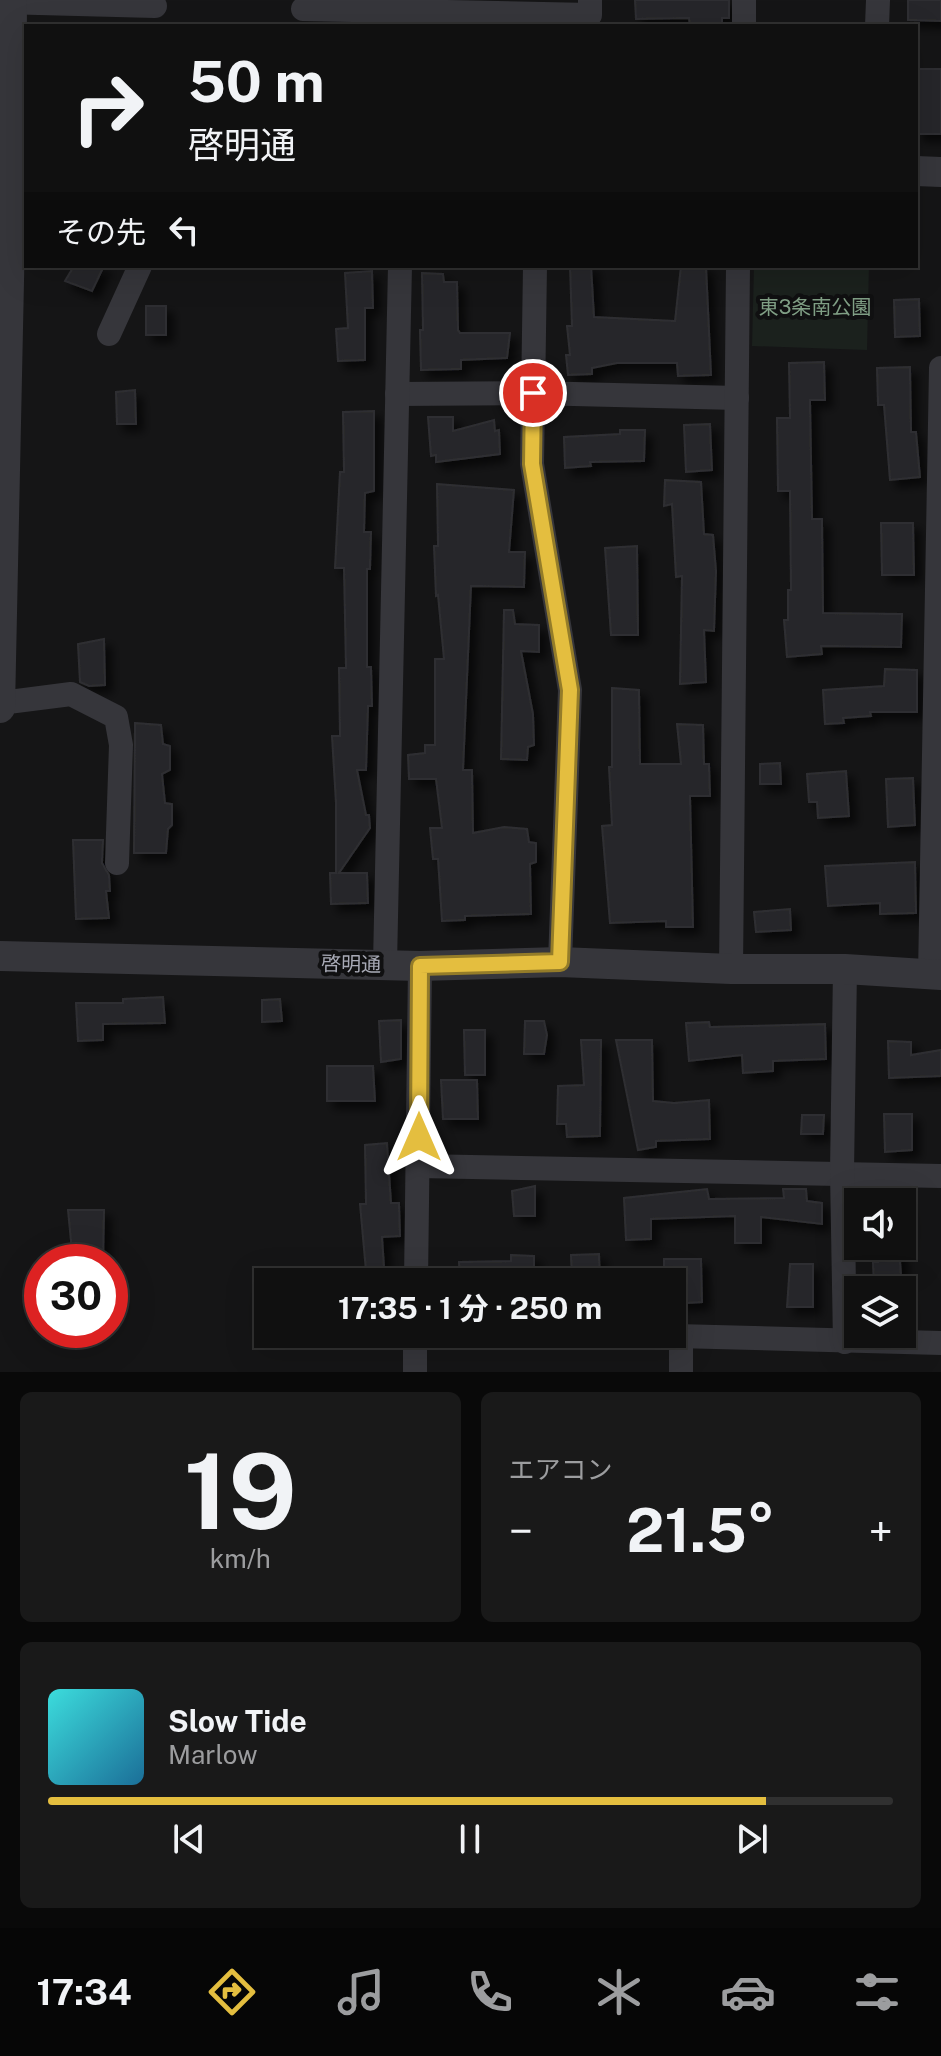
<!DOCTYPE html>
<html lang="ja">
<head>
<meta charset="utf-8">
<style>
  body { margin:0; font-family:"Public Sans","Noto Sans JP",sans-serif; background:#191919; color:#f1f3f6; height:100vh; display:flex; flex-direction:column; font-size:30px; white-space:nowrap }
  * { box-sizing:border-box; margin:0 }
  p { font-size:26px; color:#9c9d9f }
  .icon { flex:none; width:44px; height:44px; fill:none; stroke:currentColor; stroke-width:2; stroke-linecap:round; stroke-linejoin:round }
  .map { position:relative; height:1372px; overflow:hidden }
  .details { display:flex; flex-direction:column; gap:20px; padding:20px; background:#090909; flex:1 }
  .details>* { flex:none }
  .banner { position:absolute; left:24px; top:24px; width:894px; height:244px; border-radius:0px; box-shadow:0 8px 32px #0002,0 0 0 2px #303030; background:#101010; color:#f1f3f6; overflow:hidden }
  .fabs { position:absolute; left:844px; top:1188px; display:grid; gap:16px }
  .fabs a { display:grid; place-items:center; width:72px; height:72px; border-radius:0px; background:#101010; box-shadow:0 8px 32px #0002,0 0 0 2px #303030; font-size:40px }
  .speed { position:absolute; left:24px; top:1244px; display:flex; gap:16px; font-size:40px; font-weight:700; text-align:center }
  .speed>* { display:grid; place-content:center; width:104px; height:104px; border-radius:50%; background:#101010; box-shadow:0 8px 32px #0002,0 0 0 2px #303030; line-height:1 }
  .speed .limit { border:12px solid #d22; background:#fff; color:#111 }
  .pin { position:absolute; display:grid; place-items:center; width:68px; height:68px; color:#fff; margin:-34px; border:4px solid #fff; border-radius:50%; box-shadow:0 2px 8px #0007 }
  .me { position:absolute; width:88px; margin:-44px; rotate:0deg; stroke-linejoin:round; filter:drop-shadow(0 0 6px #0008) }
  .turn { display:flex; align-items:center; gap:28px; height:168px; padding:0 32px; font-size:36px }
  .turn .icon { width:104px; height:104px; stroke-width:2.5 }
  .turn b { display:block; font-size:56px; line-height:68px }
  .then { display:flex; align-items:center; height:76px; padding:0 32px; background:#0003; gap:16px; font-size:30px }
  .big { font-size:60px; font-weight:700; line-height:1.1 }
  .details .tile { flex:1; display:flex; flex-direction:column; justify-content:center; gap:12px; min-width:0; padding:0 28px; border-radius:12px; background:#191919 }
  .details .dial { align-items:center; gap:0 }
  .dial b { font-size:104px; line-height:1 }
  .song { display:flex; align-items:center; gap:24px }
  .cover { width:96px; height:96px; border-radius:12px; background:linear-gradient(135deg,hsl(180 70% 55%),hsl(200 70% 35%)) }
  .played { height:8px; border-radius:4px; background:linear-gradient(90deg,#e4be3f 85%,#303030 85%) }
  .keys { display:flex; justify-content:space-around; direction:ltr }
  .heat { display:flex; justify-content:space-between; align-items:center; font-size:44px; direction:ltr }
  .details .tiles { flex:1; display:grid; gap:20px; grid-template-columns:1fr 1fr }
  .tile:last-child { grid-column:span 2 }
  .trip { position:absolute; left:254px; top:1268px; width:432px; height:80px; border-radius:0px; background:#101010; box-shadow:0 8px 32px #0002,0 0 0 2px #303030; font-weight:700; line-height:80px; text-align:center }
  .menu { display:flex; height:128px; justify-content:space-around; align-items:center; background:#060606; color:#9c9d9f }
  .menu .icon { width:56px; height:56px }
  .menu .selected { color:#e4be3f }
  .menu b { font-size:36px; color:#f1f3f6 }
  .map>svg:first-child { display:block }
  .green { fill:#1b211d }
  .building { fill:#28282a; stroke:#2f2f32; stroke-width:2; filter:url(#shadow) }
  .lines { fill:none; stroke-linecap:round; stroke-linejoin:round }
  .minor { stroke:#36363b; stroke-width:24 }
  .tertiary { stroke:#36363b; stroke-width:30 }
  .route-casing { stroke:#947c29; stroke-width:20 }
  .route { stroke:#e4be3f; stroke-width:14 }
  .labels { text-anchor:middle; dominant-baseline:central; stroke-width:8; stroke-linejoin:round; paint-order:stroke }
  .park-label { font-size:20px; fill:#809f85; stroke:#101011 }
  .street-label { font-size:20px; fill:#a8aab6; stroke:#101011 }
</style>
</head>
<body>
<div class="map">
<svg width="941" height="1372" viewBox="0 0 941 1372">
  <defs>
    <filter id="shadow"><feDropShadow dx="7" dy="7" stdDeviation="4" flood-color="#0009"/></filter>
  </defs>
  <rect width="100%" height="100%" fill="#151516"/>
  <!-- green -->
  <path class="green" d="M754 266H869L867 350 752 346Z"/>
  <!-- building -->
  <g class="building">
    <path d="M635 0H729V18H722V26H690L689 18 636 19Z"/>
    <path d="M908 0H941V21L908 20Z"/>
    <rect x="916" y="69" width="25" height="65"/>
    <path d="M74 266H104L92 291 65 281Z"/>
    <path d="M570 266H591L594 317 675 321 681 266H706L711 375 678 376 677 363H617L592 368V374L568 375 566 355H570L567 326H572Z"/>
    <path d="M372 271 373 308H365V360L338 361 336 329 348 328 345 273Z"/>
    <path d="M422 273 443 274 444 282H457L458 330 460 333H510L507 358 461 360V369L421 370 420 330H423Z"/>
    <path d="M919 299 920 336 895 337 894 300Z"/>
    <rect x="146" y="306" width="20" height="29"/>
    <path d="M824 362 825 400H810L812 519H822L823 613 902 614 901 647 821 646 822 654 787 657 784 620H788V590H791L790 491H778L777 418H790L789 363Z"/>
    <path d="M910 367 911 432H916L920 477 890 480 884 405H878L877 368Z"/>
    <path d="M135 390 136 424H117L116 392Z"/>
    <path d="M374 411V491L365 493 364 532H371L370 569H367V667H371L372 706H368L366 770H357L366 815H369L370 828 339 873H367L368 903 331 904 330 873H336V803L332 736H340L339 668H346L344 568H335L340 472H344L343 412Z"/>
    <path d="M428 417H453V431L494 420 495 431 499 430 500 454 436 462V455L431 456Z"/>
    <path d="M710 424 712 470 686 472 684 425Z"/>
    <path d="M620 430H645L644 461 590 462 591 466 565 468 564 437 620 434Z"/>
    <path d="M665 480 701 482 704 534 713 535 716 571 714 631 704 630 706 682 680 684 682 576 676 577 672 504 664 506Z"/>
    <path d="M437 484 514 490 509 552H525L524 587 471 586 463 770H472L473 833 504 827 527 829 529 842 536 843V862L530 864 531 914 465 916V920L442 921 438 859H433L430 828H442L436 779H409L408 755 425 753V745H435V659H444L438 595 436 596 434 546H438Z"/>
    <path d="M881 523H913L914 575H882Z"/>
    <path d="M637 546 638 635H611L605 548Z"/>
    <path d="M504 610H513L515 624 539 625V652L521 651 533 714 534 745 528 747 527 760 501 759Z"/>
    <path d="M104 639 105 685 89 686 80 682 78 644Z"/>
    <path d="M885 669 917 670V712H870L871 716 843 718 844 723 825 724 823 690 884 686Z"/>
    <path d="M612 688 639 690 640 764H681L677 724 703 725 704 764H709L710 796H690L693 927H666V921L610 923 602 826 612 825 609 767H612Z"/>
    <path d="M135 723 161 725 163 744 170 746V770L162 774 165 803 172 804V825L168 829 166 853H134Z"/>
    <path d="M780 763 781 784H760V764Z"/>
    <path d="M846 771 849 816 818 818 817 802H809L807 774Z"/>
    <path d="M913 778 915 825 888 827 886 779Z"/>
    <path d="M73 840H103L102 863 109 875 110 891H106L109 918 76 919Z"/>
    <path d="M915 862 916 913 880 914V903L828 906 825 866Z"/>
    <path d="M790 909 791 930 756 932 754 912Z"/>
    <path d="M163 997 165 1023 103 1024V1040L78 1041 76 1003H123V999Z"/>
    <path d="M280 999 282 1021 262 1022V1000Z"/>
    <path d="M401 1020V1059L381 1062 379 1021Z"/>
    <path d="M525 1021H544L547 1035 544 1054H524Z"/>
    <path d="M709 1022 710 1027 825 1024 826 1059 773 1061V1071L743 1073 742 1055 689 1061 686 1023Z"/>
    <path d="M464 1030H485V1075H465Z"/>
    <path d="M581 1040H601L600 1136 567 1137 566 1124H557L558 1086 584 1085Z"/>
    <path d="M616 1040H652L653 1101 674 1103 709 1100 710 1139 656 1141V1147L638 1150Z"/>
    <path d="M888 1041 911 1042V1055L941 1050V1076L889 1078Z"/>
    <path d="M327 1066H373L375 1101H327Z"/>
    <path d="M441 1080H477L478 1119H443Z"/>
    <path d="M884 1114H912V1150L885 1152Z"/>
    <path d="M802 1115H824L823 1134H801Z"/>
    <path d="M387 1143 391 1203H399L400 1236 382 1237 385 1282H367L360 1204H366L365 1145Z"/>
    <path d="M535 1186V1216H514L512 1191Z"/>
    <path d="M707 1189 709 1199 784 1198 783 1189H806L807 1201 822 1203V1224L761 1217V1243H735V1216L651 1219V1239L626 1240 624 1198Z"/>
    <path d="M68 1210H104L103 1262H73Z"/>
    <path d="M877 1246H899L902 1290H874L873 1262H878Z"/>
    <path d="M599 1254 600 1282H572L571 1255Z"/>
    <path d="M511 1255 534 1256V1282H460L459 1262 511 1261Z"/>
    <path d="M664 1259H701L702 1302 672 1304V1282H664Z"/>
    <path d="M790 1264H813V1307H787Z"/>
  </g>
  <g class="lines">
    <!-- minor -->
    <g class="minor">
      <path d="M0 2 155 6"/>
      <path d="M303 9 590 15V0"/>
      <path d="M744 26V0"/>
      <path d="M877 26 878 0"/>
      <path d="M535 266 532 464 570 690 560 962"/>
      <path d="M109 334 140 266"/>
      <path d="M397 394 533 393 737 398"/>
      <path d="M0 703 71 694 116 717 121 745 117 863"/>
      <path d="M385 964 400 266"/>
      <path d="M731 969 738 266"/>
      <path d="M930 975 941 368"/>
      <path d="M419 1166 941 1176"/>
      <path d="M416 1282 420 966"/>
      <path d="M599 1334 941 1343"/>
      <path d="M845 1342 842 1172 845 969"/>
      <path d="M415 1372V1334"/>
      <path d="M681 1372V1337"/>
    </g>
    <!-- tertiary -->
    <g class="tertiary">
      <path d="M916 171 941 172"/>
      <path d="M0 708 11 186 12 0"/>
      <path d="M0 956 420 966 560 962 731 969H845L941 975"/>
    </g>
  </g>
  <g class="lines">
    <defs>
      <path id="route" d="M419 1137 420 966 560 962 570 690 532 464 533 393"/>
    </defs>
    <!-- route casing -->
    <use href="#route" class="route-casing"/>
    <!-- route -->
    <use href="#route" class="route"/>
  </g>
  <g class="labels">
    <!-- park labels -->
    <g class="park-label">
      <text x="815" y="307">東3条南公園</text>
    </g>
    <!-- street labels -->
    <g class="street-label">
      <text transform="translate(351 964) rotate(1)">啓明通</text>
    </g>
  </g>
</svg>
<div class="fabs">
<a><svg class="icon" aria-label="sound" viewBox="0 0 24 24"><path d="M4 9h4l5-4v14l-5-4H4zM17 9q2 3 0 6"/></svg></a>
<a><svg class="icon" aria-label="layers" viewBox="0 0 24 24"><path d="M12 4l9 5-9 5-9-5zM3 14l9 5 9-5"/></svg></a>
</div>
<div class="speed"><div class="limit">30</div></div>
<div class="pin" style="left:533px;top:393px;background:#d93025"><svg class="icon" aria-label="arrive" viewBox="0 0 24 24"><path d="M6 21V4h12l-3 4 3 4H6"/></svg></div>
<svg class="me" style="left:419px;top:1137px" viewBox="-20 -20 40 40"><path d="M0-17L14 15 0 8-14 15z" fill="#e4be3f" stroke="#fff" stroke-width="4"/></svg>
<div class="trip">17:35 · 1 分 · 250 m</div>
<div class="banner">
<div class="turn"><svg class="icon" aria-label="right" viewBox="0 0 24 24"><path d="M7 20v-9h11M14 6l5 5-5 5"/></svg><div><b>50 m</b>啓明通</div></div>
<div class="then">その先<svg class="icon" aria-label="left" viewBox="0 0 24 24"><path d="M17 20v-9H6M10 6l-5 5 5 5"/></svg></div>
</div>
</div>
<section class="details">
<div class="tiles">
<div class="tile dial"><b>19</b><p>km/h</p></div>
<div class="tile"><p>エアコン</p>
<div class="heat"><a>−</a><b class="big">21.5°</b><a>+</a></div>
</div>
<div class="tile">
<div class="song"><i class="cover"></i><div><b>Slow Tide</b><p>Marlow</p></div></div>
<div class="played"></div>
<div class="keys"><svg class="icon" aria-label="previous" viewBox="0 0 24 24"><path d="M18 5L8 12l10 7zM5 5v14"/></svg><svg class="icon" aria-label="pause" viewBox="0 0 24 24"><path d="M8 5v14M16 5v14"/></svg><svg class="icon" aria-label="next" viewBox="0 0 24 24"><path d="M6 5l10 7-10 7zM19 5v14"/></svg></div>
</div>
</div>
</section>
<nav class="menu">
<b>17:34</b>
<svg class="icon selected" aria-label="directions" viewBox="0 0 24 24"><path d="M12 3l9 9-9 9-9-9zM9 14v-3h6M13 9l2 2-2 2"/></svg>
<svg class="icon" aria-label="music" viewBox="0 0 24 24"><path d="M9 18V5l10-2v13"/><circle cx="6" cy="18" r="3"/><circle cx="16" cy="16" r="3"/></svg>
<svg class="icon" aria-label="phone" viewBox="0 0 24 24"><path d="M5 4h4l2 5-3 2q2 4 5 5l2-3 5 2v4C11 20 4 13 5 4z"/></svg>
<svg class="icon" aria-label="climate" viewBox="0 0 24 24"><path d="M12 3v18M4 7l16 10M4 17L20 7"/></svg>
<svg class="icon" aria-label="car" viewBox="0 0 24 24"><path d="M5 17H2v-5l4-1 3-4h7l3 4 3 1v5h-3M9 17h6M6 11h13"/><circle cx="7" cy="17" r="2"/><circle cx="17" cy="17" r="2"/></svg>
<svg class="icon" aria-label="filters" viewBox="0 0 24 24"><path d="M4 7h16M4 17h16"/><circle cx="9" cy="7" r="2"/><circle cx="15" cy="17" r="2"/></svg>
</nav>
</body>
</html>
